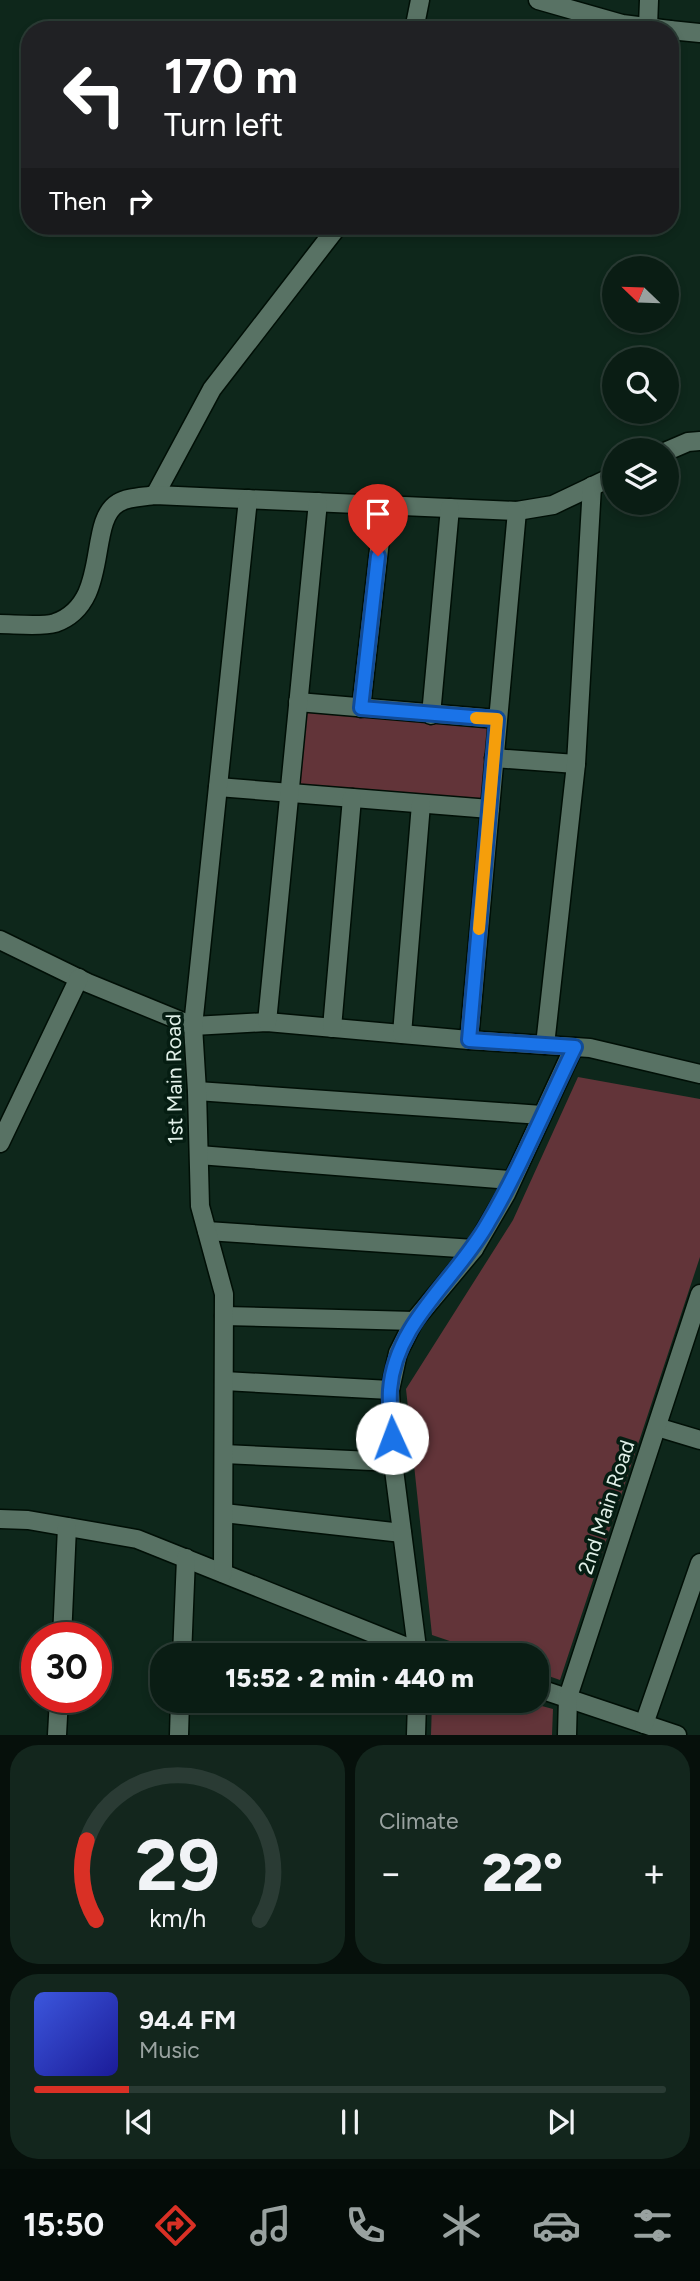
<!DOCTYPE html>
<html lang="en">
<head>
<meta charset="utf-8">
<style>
  body { margin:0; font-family:Figtree,sans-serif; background:#13261d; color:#f1f3f6; height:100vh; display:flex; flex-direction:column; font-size:26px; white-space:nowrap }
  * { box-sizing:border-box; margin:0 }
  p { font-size:23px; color:#99a2a0 }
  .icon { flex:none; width:38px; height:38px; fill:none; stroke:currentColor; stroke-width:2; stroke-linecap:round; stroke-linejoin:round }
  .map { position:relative; height:1735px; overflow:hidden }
  .panel { display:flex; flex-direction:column; gap:10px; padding:10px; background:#06100b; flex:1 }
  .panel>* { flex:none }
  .hud { position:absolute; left:21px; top:21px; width:658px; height:214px; border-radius:28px; box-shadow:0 4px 10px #0003,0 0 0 2px #2a3b34; background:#202124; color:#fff; overflow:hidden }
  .needle { width:46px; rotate:293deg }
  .tools { position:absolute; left:602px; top:256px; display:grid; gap:14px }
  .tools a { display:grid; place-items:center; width:77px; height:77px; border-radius:50%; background:#0a1d14; box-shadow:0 4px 10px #0003,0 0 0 2px #2a3b34; font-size:35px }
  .speed { position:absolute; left:21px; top:1622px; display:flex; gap:14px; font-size:35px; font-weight:700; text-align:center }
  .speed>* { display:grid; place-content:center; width:91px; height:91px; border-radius:50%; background:#0a1d14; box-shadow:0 4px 10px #0003,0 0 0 2px #2a3b34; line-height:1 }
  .speed .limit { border:10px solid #d22; background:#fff; color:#111 }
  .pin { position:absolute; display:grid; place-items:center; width:60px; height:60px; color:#fff; margin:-72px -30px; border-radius:50% 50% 50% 0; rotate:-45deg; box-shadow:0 0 7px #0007 }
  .pin .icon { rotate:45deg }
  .me { position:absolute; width:77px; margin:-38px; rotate:358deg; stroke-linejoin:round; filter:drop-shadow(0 0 5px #0008) }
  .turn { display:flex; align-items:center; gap:24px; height:147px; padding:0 28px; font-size:32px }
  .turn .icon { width:91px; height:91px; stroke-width:2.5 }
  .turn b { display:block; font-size:49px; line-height:60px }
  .then { display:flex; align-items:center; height:66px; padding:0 28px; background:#0003; gap:14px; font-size:26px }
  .big { font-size:52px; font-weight:800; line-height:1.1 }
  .panel .widget { flex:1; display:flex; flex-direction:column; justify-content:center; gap:10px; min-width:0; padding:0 24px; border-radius:28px; background:#13261d }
  .panel .dial { align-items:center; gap:0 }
  .dial svg { height:182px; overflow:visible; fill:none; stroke:#2a3b34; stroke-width:7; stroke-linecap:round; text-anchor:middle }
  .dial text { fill:#f1f3f6; stroke:none }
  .song { display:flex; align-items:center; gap:21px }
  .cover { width:84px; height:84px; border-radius:10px; background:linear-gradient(135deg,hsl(230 70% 55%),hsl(240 70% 35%)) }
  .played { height:7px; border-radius:4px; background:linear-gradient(90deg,#d93025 15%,#2a3b34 15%) }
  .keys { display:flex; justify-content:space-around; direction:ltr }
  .heat { display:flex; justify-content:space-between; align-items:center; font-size:38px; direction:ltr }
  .panel .tiles { flex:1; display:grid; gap:10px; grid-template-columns:1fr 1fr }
  .widget:last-child { grid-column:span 2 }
  .trip { position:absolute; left:150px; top:1643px; width:399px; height:70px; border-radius:28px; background:#0a1d14; box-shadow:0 4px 10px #0003,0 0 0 2px #2a3b34; font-weight:800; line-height:70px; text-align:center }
  .tabs { display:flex; height:112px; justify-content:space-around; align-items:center; background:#040c08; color:#99a2a0 }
  .tabs .icon { width:49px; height:49px }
  .tabs .selected { color:#d93025 }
  .tabs b { font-size:32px; color:#f1f3f6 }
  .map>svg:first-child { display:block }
  .green { fill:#623439 }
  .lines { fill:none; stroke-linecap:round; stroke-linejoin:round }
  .street-casing { stroke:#000f06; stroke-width:21 }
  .street { stroke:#587264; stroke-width:18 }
  .route-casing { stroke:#114b97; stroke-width:18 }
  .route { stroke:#1a73e8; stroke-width:12 }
  .slow { stroke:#f59e0b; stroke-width:12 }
  .labels { text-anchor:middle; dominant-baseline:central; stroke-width:7; stroke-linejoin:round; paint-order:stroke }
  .street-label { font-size:21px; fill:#e1f0e8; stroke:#051d12 }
</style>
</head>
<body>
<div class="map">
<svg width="700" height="1735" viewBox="0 0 700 1735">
  <rect width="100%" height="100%" fill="#0e271b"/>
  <!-- green -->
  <g class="green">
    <path d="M304 710 490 725 484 799 298 785Z"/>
    <path d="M578 1077 700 1099V1257L560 1680 537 1672V1656L491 1655 432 1635 406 1389 513 1220Z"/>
    <path d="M432 1701H523L553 1709 552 1735H431Z"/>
  </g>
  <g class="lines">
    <defs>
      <g id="street">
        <path d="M538 0 622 24 670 30"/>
        <path d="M648 27 649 0"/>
        <path d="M414 30 420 0"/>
        <path d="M670 30 700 33"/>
        <path d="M667 451 688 442 700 441"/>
        <path d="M155 495 212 389 338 226"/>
        <path d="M0 624C14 624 42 627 55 623 112 603 86 522 118 503 127 497 144 497 155 495L517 511 553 505 614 476"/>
        <path d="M298 702 497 719"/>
        <path d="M361 708 384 505"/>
        <path d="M431 715 450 508"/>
        <path d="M494 758 576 764"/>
        <path d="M218 787 490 809"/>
        <path d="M0 940 88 983 193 1026 267 1022 469 1040 590 1048 700 1074"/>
        <path d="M267 1022 318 502"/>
        <path d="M332 1028 352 798"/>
        <path d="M402 1034 421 804"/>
        <path d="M469 1040 517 511"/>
        <path d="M545 1045 576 764 592 486"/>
        <path d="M197 1091 542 1115"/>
        <path d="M0 1143 79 978"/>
        <path d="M199 1155 511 1180"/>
        <path d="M207 1231 474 1249"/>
        <path d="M224 1316 414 1321"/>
        <path d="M224 1381 390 1390"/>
        <path d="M657 1427 700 1440"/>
        <path d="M224 1454 393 1462"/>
        <path d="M224 1513 402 1533"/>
        <path d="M0 1519 28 1520 137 1539 427 1655"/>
        <path d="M223 1573 224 1294 200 1206 197 1091 193 1026 248 499"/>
        <path d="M62 1638 67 1527"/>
        <path d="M182 1656 186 1558"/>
        <path d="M418 1656 393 1462 390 1390 398 1353 414 1321 474 1249 506 1194 574 1047"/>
        <path d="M537 1688 677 1735"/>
        <path d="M644 1724 700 1563"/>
        <path d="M57 1735 59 1698"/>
        <path d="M179 1735 180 1701"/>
        <path d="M416 1735 417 1701"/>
        <path d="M567 1735 568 1697 700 1294"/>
      </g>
    </defs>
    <!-- street casing -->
    <use href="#street" class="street-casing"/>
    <!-- street -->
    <use href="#street" class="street"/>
  </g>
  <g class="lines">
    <defs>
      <path id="route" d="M378 556 361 708 497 719 469 1040 575 1047C546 1106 521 1167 488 1223 457 1279 395 1322 390 1390 389 1406 391 1422 392 1438"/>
    </defs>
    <!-- route casing -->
    <use href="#route" class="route-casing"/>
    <!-- route -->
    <use href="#route" class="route"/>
    <!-- slow -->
    <path class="slow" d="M476 718 497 719 479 929"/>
  </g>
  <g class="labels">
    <!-- street labels -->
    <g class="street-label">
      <text transform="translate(174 1079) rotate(-91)">1st Main Road</text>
      <text transform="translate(606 1507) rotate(-72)">2nd Main Road</text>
    </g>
  </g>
</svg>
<div class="tools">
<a><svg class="needle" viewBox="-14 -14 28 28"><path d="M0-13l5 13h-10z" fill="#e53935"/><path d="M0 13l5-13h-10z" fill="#99a2a0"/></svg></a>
<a><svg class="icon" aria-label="search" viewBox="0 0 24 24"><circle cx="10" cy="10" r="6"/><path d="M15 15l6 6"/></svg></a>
<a><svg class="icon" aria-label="layers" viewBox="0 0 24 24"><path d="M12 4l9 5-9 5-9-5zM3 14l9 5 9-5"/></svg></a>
</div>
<div class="speed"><div class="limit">30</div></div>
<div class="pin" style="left:378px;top:556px;background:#d93025"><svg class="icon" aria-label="arrive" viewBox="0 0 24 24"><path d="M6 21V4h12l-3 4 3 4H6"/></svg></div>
<svg class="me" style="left:392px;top:1438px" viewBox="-20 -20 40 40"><circle r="19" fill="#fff"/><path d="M0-13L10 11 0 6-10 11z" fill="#1a73e8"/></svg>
<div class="trip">15:52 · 2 min · 440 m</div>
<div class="hud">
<div class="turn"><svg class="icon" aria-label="left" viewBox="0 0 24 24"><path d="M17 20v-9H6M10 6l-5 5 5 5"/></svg><div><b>170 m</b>Turn left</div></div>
<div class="then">Then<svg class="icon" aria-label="right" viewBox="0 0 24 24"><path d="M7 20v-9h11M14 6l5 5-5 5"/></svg></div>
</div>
</div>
<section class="panel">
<div class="tiles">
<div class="widget dial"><svg viewBox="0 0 100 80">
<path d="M14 69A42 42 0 1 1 86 69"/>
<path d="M14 69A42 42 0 0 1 10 34" stroke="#d93025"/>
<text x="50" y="56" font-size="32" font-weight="700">29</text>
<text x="50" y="72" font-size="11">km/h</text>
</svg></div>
<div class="widget"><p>Climate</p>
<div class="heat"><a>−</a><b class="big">22°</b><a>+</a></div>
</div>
<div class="widget">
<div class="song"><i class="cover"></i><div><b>94.4 FM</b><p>Music</p></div></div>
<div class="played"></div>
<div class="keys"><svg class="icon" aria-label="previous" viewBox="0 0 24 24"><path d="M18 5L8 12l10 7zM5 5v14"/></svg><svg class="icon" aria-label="pause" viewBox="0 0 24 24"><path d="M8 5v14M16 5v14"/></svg><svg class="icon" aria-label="next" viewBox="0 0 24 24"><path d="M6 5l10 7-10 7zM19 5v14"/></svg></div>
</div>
</div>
</section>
<nav class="tabs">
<b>15:50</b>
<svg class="icon selected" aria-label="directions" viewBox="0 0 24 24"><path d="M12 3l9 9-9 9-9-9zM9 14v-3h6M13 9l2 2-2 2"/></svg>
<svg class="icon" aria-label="music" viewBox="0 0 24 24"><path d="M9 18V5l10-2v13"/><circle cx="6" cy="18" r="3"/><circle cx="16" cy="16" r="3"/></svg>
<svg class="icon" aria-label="phone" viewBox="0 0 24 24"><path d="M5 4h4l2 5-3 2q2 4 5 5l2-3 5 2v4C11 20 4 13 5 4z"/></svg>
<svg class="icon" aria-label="climate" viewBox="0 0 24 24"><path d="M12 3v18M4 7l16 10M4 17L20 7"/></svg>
<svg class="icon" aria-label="car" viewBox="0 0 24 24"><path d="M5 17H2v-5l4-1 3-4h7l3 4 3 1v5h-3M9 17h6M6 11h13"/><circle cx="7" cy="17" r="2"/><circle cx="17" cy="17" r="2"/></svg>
<svg class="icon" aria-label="filters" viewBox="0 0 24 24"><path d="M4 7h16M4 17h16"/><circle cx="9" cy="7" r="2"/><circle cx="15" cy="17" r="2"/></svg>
</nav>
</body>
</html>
